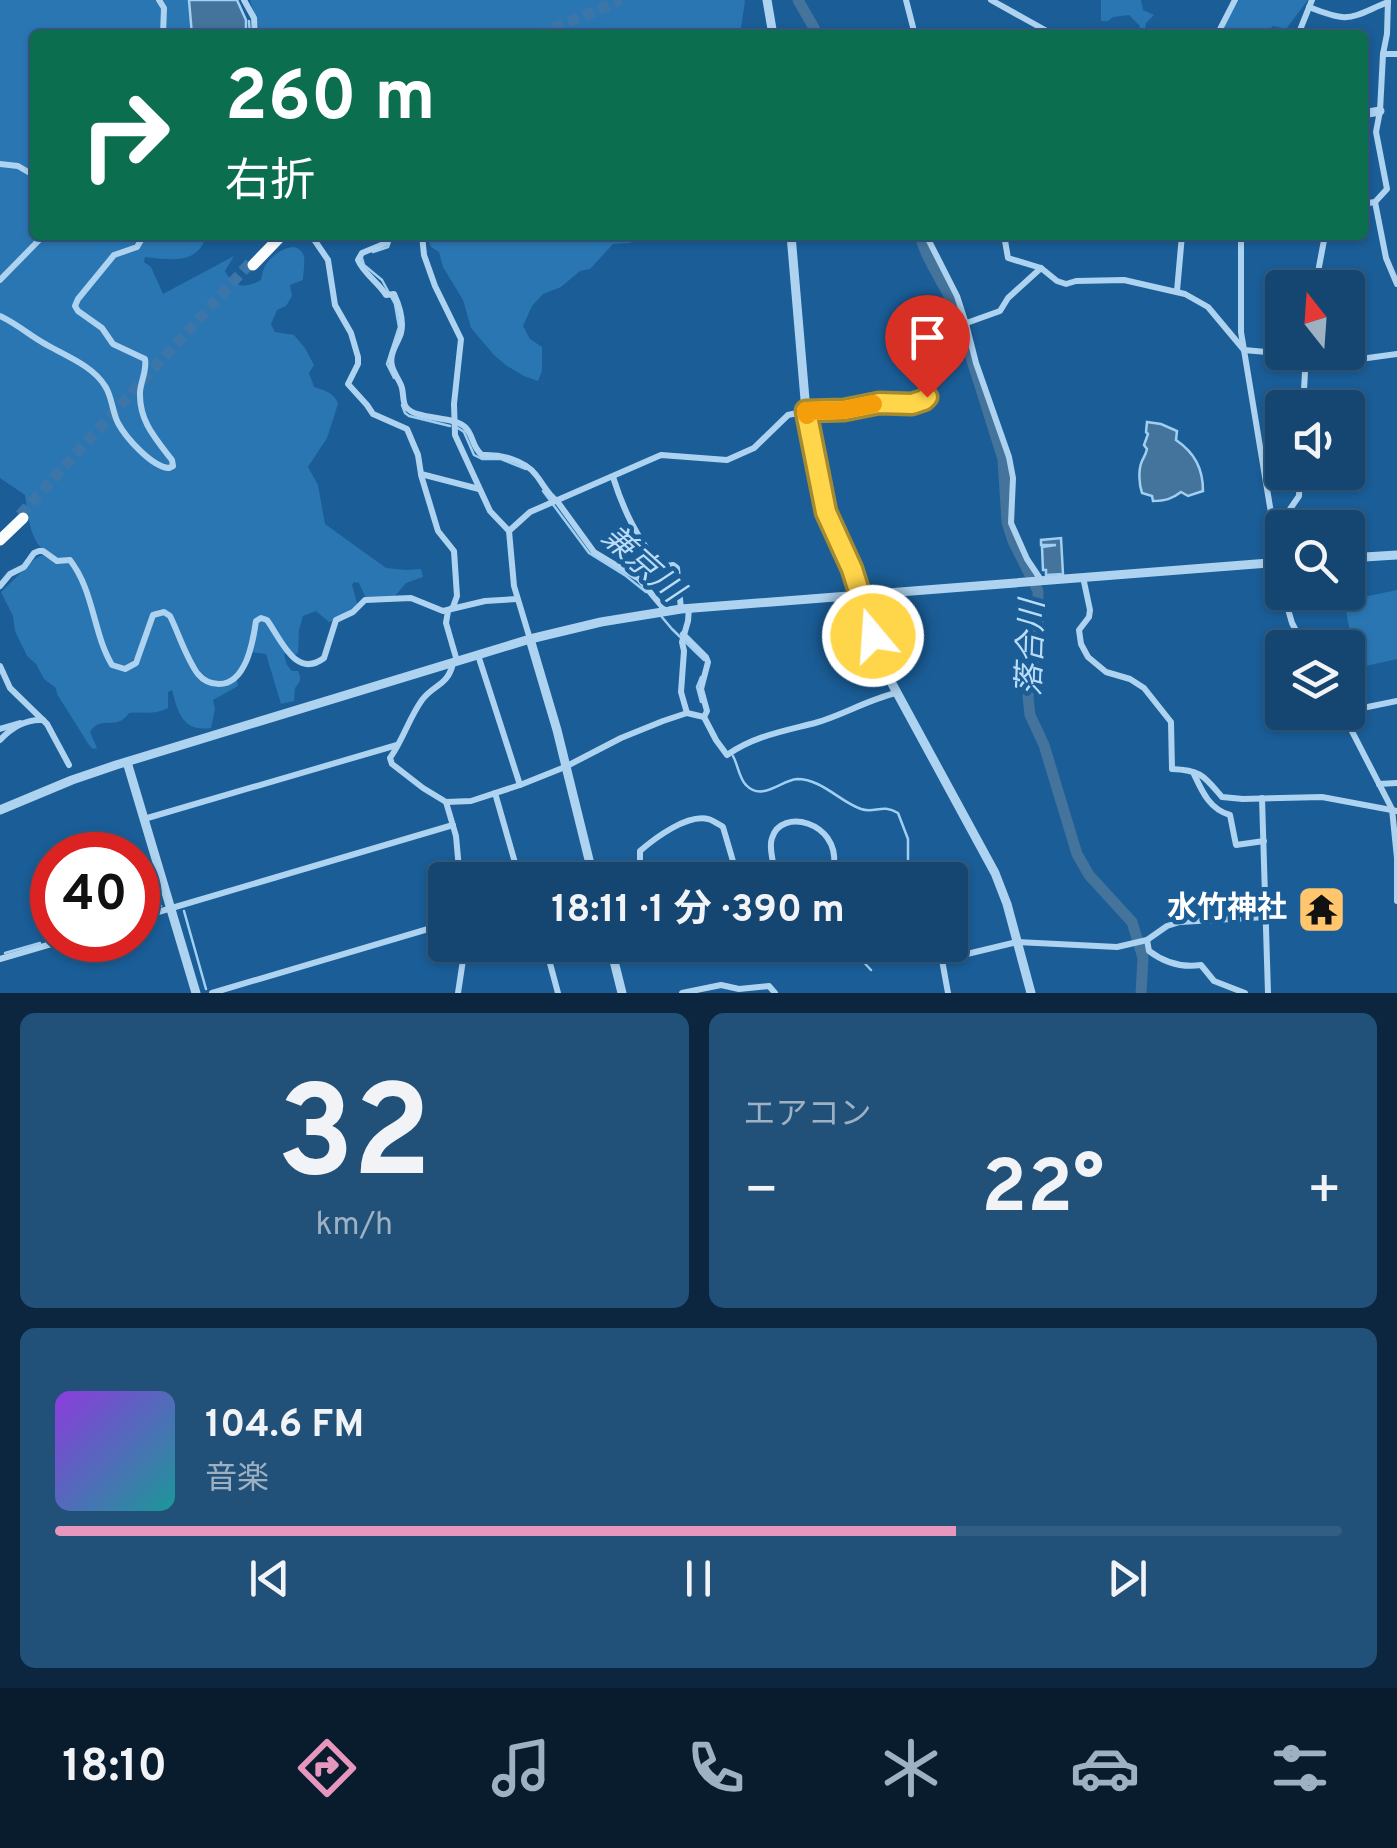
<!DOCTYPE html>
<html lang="ja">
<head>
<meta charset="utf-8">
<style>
  body { margin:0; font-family:Overpass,"Noto Sans JP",sans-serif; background:#215079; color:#f1f3f6; height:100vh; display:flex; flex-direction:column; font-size:38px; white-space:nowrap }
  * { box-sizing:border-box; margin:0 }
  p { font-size:32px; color:#9db1c3 }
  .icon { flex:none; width:55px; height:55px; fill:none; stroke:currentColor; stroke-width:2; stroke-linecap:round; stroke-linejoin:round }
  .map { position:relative; height:993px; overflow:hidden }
  .details { display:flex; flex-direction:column; gap:20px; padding:20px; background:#0b263e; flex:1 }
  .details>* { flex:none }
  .top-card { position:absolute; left:30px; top:30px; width:1338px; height:210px; border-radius:10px; box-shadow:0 2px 8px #0004,0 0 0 2px #335e84; background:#0b6e4f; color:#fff; overflow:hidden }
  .needle { width:65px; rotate:343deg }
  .controls { position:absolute; left:1265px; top:270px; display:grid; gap:20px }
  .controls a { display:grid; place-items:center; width:100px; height:100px; border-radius:10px; background:#144671; box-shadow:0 2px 8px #0004,0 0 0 2px #335e84; font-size:50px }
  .speed { position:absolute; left:30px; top:832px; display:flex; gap:20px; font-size:50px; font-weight:700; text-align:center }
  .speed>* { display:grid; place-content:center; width:130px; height:130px; border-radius:50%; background:#144671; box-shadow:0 2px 8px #0004,0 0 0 2px #335e84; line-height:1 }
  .speed .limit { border:15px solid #d22; background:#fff; color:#111 }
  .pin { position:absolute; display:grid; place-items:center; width:85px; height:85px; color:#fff; margin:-102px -42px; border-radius:50% 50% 50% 0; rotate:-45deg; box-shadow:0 0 10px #0007 }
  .pin .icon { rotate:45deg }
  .me { position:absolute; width:110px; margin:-55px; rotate:342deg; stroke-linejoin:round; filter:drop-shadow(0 0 8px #0008) }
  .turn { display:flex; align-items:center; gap:35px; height:210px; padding:0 30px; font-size:45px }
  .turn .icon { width:130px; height:130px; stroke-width:2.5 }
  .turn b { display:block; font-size:70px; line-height:85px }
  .big { font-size:75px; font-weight:700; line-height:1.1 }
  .details .card { flex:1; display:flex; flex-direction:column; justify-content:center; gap:15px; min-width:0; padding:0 35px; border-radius:15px; background:#215079 }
  .details .dial { align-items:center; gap:0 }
  .dial b { font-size:130px; line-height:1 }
  .song { display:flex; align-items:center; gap:30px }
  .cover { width:120px; height:120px; border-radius:15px; background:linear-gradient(135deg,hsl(270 70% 55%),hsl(180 70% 35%)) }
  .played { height:10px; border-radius:5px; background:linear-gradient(90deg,#e797bd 70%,#335e84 70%) }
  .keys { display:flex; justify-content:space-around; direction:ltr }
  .heat { display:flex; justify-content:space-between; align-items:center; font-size:55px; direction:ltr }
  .details .tiles { flex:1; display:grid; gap:20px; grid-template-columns:1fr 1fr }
  .card:last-child { grid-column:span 2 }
  .trip { position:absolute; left:428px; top:862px; width:540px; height:100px; border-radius:10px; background:#144671; box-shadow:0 2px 8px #0004,0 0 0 2px #335e84; font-weight:700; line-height:100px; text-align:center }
  .tabs { display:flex; height:160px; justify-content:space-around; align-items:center; background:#081c2d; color:#9db1c3 }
  .tabs .icon { width:70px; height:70px }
  .tabs .on { color:#e797bd }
  .tabs b { font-size:45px; color:#f1f3f6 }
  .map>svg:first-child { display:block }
  .green { fill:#2a76b3 }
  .water { fill:#44739c; stroke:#a1cff2; stroke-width:2.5 }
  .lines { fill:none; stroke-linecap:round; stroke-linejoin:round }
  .stream { stroke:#a1cff2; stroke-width:2.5 }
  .river { stroke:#44739c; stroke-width:11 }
  .trunk-tunnel { stroke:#3c75a7; stroke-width:11; stroke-dasharray:11 5.5; stroke-linecap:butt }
  .minor { stroke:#aed3f0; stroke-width:6 }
  .tertiary { stroke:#aed3f0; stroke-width:9 }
  .trunk { stroke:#fbfdff; stroke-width:11 }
  .route-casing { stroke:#a68a30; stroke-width:25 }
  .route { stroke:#ffd54a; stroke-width:18 }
  .slow { stroke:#f59e0b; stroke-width:18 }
  .labels { text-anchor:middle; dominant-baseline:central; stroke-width:9; stroke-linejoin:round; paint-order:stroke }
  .poi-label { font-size:30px; font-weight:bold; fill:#fff; stroke:#1a5d97; text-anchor:end }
  .water-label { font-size:32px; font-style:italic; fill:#badcf7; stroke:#1a5d97 }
</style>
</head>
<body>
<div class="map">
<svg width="1397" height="993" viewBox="0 0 1397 993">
  <rect width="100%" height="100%" fill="#1a5d97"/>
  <!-- green -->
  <g class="green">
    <path d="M0 0H189L192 16 190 35H35V235H206C200 265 168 260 145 257L144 262 151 267 163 294 234 256 225 271C234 288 245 289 261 280 262 275 263 268 267 263 273 254 295 238 303 254 306 260 303 273 303 280L290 285 292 296 286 306 277 310 271 324 275 332 294 335 305 348 314 365 309 373 314 387C324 390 335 393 338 404L327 438 308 467 318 485 325 524 386 568 406 570 421 569 423 577 406 583 395 596 368 598 365 596 359 583 354 582 352 585 357 603 353 610 332 621 329 622 316 611 303 616 299 630 298 653 294 655 268 620 262 616 239 670C207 713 178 632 166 610L160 609C139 621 146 654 126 667L114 665C100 632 90 598 77 564L71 559C32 560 29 525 25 495L0 478Z"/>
    <path d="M250 0H744L745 1 740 35H261Z"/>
    <path d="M1101 0H1141L1143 10 1154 15 1146 23 1144 35H1137L1140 26 1129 15 1113 17 1108 21H1101Z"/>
    <path d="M1239 0H1308L1286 29 1273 26 1263 35H1219Z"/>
    <path d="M426 235H644L630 243 613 244 590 269 580 271 561 287 543 294 532 306 523 326 530 339 542 347V371L538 381 524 376 507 366 494 355 471 328 463 300 443 267 439 252 431 247Z"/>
    <path d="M42 555 57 563 68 561 75 569 111 667 123 671 137 664 155 616 163 613 169 618 195 673 211 685 237 680 238 686 213 700 215 709 211 728C182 732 178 712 172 690L168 692V708C150 716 146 711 129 713 116 732 101 714 90 732L97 748 93 749 89 745 57 694 56 688 44 679 36 664 27 656 15 631 13 616 1 592 35 559Z"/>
    <path d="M1397 590V659L1357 668 1344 601Z"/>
    <path d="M261 620 265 621 287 652 284 655 287 665 292 671H298C302 679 300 682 295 688L294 701 281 704 266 654 251 652 258 622Z"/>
  </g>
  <!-- water -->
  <g class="water">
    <path d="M189 0H237L246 20V29L228 35H192Z"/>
    <path d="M1147 422 1161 424 1177 431 1176 440C1195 453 1203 469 1203 491L1188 496 1181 492C1172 499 1165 501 1153 501L1152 496 1142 493C1139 484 1138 470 1142 461 1144 457 1146 454 1147 449L1144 445 1148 434 1146 432Z"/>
    <path d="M1061 538 1063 574 1046 575V570H1043L1042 547 1056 545H1041V540Z"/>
  </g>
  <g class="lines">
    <!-- stream -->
    <g class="stream">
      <path d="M249 21 250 35"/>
      <path d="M373 252 388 247 392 236"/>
      <path d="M362 258 364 265 382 280 395 304 399 327 387 364 394 378"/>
      <path d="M402 405 405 413 409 416 450 426"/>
      <path d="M458 428 464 432 474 455 482 459H501L526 469"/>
      <path d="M543 491 589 553 626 576 646 592"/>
      <path d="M661 616 672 629 704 660"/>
      <path d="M701 677 697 687 701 702"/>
      <path d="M733 756C738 765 739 778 746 785 762 802 781 780 797 779 822 779 840 802 861 809 875 814 882 803 898 813L908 839V863C898 873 881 869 868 880"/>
      <path d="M184 911 206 989"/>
      <path d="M138 913 161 906"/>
      <path d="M51 939H52"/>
      <path d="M856 945 857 955 871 970"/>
      <path d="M5 953 40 943"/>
    </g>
    <!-- river -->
    <g class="river">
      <path d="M798 0 818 35"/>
      <path d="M920 235C927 264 948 287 958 316L1003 459 1007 522 1013 541 1038 591V628L1028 697 1030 715 1044 745 1077 854 1089 875 1132 922 1143 958 1141 993"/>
    </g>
    <!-- trunk-tunnel -->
    <g class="trunk-tunnel">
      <path d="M538 35 621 0"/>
      <path d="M20 515 251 262"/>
    </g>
    <!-- minor -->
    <g class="minor">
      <path d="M159 0 164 8 163 35"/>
      <path d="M244 0 254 18 255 35"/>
      <path d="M906 0 915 35"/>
      <path d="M991 0 1054 35"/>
      <path d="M1309 7C1351 24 1349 18 1388 2"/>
      <path d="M1217 35 1235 0"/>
      <path d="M1298 35 1312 0"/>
      <path d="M1383 54H1397"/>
      <path d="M0 164 18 166 35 176"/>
      <path d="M1375 202 1386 258 1397 284"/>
      <path d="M1362 204 1375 202 1387 189 1376 132 1380 111 1383 54 1387 34 1388 0"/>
      <path d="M311 235 328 260 335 305 351 333 358 357V364L348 384 367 405 373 414 407 429 418 455 421 474 479 489"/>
      <path d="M390 235 386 243 362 253 358 260C363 273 379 283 386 295L394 294C399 305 404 321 401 333 399 340 394 347 392 355 389 367 396 374 401 385 404 391 402 402 406 407 417 421 455 415 466 428 474 437 472 447 482 455 500 454 525 460 536 475 544 485 547 494 557 501L594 552 639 579 665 610"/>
      <path d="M422 235 424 255 435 286 461 339 454 404 455 435 490 511 509 531 514 586 530 639"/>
      <path d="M926 235 957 296 966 324 976 363 1009 457 1013 478 1011 523 1027 559 1041 580"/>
      <path d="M1004 235 1008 258 1041 268 1057 281 1066 284 1076 281 1124 280 1185 294 1208 307 1244 350 1353 360 1397 354"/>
      <path d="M1241 235V332L1276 543"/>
      <path d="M0 280 44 235"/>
      <path d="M1315 288 1325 235"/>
      <path d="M1177 291 1182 235"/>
      <path d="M0 316C19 325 30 336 47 345 66 356 93 366 105 386 112 396 112 411 118 423 126 438 152 467 169 468L173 466 172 460C155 438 139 421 140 392 141 380 147 371 145 359L113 344 102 328 78 311 75 306 78 299 114 255 137 247 144 235"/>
      <path d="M1303 408 1306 354"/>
      <path d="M421 475 438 531 454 551 457 596 453 607 448 611 446 623 457 661"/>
      <path d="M613 477C624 512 637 537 660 567L673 565 677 568 681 609"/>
      <path d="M509 531 530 512 661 455 727 460 754 448 788 415 806 411 844 410 879 403 912 404 927 397 938 339 947 330 1000 311 1008 298 1041 268"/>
      <path d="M1275 531 1299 496 1300 472"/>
      <path d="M1276 551 1282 589"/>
      <path d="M1083 577 1090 610 1089 617 1079 630 1081 644 1088 657 1106 672 1130 679 1144 688 1171 722 1172 769C1201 770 1204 776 1222 797L1243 799 1322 797 1397 811"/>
      <path d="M0 586 10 574 24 567 34 553 39 551H43L57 561 70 560C94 591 93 633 112 665L125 669 136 663 153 615 164 612 170 616C179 634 186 658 198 674 203 680 211 684 219 684 246 684 253 642 256 621L261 618 267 620C282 641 296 679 324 658L336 620 353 612 365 600 411 598 443 611 485 601 517 599"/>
      <path d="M1283 592 1292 623 1305 648"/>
      <path d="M683 634 706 657 708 662 701 689 707 711 704 717"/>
      <path d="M478 655 520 785"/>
      <path d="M453 663C448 686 434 684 422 700 409 718 403 740 390 758L392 764 423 788 446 802 471 801 520 785 565 767 621 738 663 721 687 713 704 717 716 740 727 755C754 736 784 731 815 723 843 715 867 700 896 693"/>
      <path d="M0 666 10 688 47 724 69 765"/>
      <path d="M1348 711 1397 701"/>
      <path d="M1342 712 1392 809 1397 858V901"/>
      <path d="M687 713 681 692 684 651 682 642 688 621 689 608"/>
      <path d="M0 729 20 723"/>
      <path d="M0 740C11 728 26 719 43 720"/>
      <path d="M1193 772C1202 791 1209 809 1230 815L1236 845 1264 841"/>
      <path d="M1379 784 1397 783"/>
      <path d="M495 793 520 880"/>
      <path d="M1262 798 1268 993"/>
      <path d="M446 802 456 836 460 880"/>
      <path d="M144 819 397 745"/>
      <path d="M782 869 773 863C772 855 769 846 772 838 781 807 839 822 834 865 834 870 830 875 829 880"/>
      <path d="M574 880 592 874"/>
      <path d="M637 880 640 871V851C655 838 687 814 708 819 710 819 722 826 723 827L735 868 745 880"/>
      <path d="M138 918 453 825"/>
      <path d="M1147 940 1149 951C1165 963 1181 968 1201 965L1214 981 1245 993"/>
      <path d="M457 945 463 960 458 993"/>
      <path d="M545 945 558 993"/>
      <path d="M0 959 65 940"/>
      <path d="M614 959 620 945"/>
      <path d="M212 993 445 924"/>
      <path d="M682 993 721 985 739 989 769 986 775 993"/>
      <path d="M948 993 942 960 1017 942 1117 947 1147 940 1167 926 1180 922 1266 917"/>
    </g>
    <!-- tertiary -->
    <g class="tertiary">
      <path d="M767 0 773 35"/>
      <path d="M1362 114 1380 111"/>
      <path d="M791 235 806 411 826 512 852 569 883 667 995 873 1007 904 1031 993"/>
      <path d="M1276 543V551"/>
      <path d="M1348 558 1397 555"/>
      <path d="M530 639 557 730 594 880"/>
      <path d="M127 762 196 993"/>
      <path d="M0 810 72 780 116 765 530 639 601 622 681 609 1282 562"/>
      <path d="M610 945 622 993"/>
    </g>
    <!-- trunk -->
    <g class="trunk">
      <path d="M253 265 282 235"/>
      <path d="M0 540 23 518"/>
    </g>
  </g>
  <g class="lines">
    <defs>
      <path id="route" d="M873 636 852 569 826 512 806 411 844 410 879 403 912 404 924 400 927 397"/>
    </defs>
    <!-- route casing -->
    <use href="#route" class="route-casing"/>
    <!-- route -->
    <use href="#route" class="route"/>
    <!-- slow -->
    <path class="slow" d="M807 415 806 411 844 410 873 404"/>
  </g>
  <!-- icons -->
  <defs>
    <symbol id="temple-square" viewBox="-11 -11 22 22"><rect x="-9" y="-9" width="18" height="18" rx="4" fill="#ffc66d" stroke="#1a5d97"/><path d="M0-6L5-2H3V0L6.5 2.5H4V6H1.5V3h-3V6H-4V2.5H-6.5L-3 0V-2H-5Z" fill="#111"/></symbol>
  </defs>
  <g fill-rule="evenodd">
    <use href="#temple-square" x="1294" y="882" width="55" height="55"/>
  </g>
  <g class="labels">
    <!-- poi labels -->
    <g class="poi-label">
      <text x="1287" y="909">水竹神社</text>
    </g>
    <!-- water labels -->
    <g class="water-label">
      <text transform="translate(641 565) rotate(42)">兼京川</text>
      <text transform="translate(1033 648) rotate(-88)">落合川</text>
    </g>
  </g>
</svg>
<div class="controls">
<a><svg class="needle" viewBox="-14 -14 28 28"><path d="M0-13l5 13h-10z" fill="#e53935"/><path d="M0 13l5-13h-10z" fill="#9db1c3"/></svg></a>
<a><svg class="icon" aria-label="sound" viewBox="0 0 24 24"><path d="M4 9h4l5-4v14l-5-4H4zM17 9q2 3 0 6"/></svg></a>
<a><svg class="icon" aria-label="search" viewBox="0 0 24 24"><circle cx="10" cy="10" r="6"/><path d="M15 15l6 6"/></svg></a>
<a><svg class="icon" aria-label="layers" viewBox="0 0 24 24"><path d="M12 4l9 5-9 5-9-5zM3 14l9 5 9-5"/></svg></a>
</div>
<div class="speed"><div class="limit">40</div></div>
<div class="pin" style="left:927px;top:397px;background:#d93025"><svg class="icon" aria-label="arrive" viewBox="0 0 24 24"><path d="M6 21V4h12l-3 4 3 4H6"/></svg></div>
<svg class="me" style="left:873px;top:636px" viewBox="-20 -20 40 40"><circle r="17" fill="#ffd54a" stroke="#fff" stroke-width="3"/><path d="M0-11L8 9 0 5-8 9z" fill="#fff"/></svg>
<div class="trip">18:11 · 1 分 · 390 m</div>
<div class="top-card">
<div class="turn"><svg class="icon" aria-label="right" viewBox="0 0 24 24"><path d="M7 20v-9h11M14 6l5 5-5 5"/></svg><div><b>260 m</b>右折</div></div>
</div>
</div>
<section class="details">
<div class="tiles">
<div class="card dial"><b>32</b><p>km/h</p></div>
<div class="card"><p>エアコン</p>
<div class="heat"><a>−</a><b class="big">22°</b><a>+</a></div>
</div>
<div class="card">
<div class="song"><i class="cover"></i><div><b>104.6 FM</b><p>音楽</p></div></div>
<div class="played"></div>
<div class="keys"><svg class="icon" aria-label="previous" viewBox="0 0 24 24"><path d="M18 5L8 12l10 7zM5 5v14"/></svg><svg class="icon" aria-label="pause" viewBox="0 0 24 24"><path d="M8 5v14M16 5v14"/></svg><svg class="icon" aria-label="next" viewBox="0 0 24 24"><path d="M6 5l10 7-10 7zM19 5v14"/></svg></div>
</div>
</div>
</section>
<nav class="tabs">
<b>18:10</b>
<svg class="icon on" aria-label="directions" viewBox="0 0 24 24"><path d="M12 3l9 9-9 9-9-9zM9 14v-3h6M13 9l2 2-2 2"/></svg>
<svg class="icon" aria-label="music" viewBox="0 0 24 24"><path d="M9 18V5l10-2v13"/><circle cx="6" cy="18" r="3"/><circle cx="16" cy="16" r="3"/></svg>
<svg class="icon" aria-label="phone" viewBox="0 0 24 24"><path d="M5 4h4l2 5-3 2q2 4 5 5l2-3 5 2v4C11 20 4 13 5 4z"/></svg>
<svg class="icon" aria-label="climate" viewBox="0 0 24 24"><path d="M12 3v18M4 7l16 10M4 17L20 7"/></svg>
<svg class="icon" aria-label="car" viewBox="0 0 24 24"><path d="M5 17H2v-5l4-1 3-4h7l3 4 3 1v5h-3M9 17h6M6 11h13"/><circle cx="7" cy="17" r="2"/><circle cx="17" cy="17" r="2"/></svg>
<svg class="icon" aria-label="filters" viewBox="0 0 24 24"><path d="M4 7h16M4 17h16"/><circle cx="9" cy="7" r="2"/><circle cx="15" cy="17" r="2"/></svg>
</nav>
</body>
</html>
